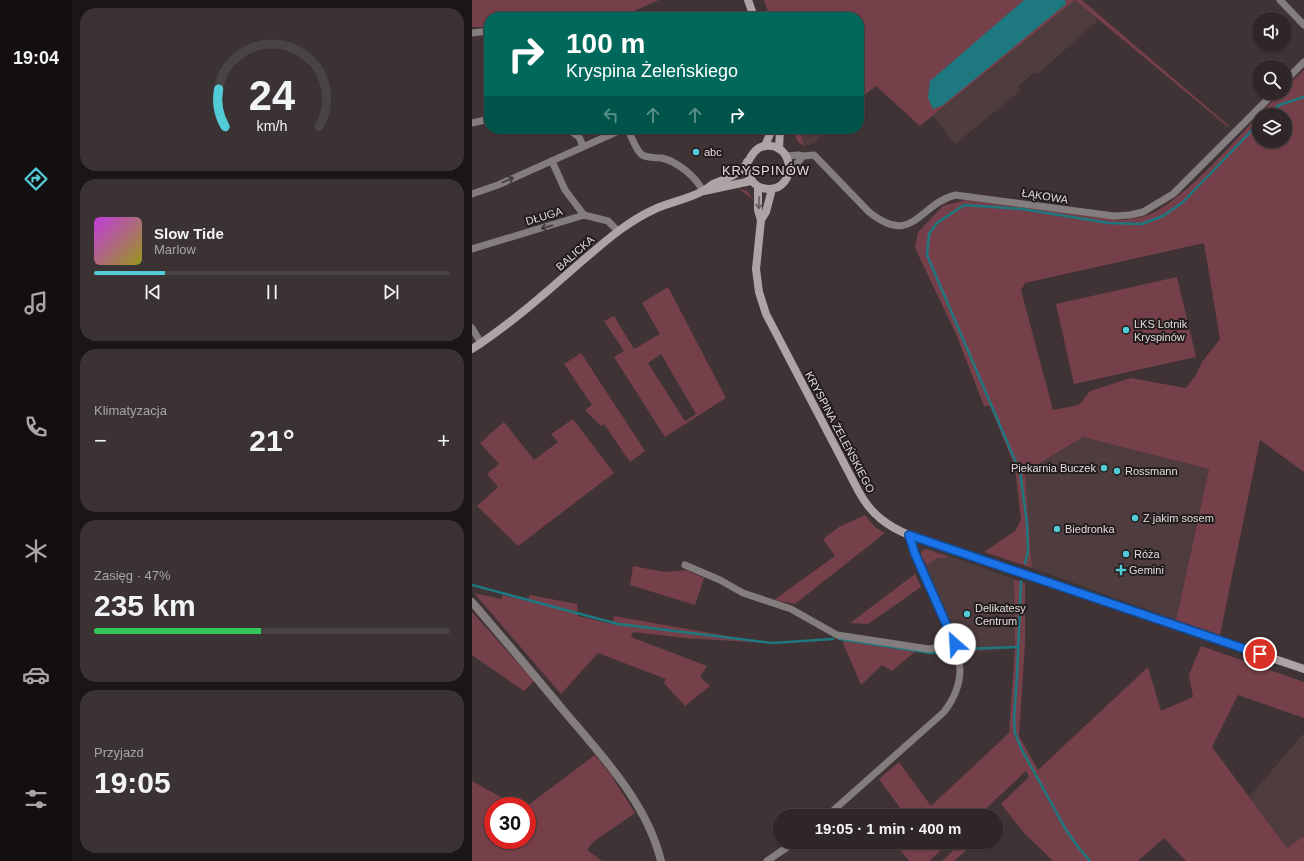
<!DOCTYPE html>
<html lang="pl">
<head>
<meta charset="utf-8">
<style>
  body { margin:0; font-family:Arial,sans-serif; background:#3b3234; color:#f1f3f6; height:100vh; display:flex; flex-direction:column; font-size:15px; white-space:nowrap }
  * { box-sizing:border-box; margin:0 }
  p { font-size:13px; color:#a7a5a8 }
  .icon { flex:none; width:22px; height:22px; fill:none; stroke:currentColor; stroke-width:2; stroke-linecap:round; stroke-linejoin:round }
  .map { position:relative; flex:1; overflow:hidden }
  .drawer { display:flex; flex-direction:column; gap:8px; padding:8px; background:#1a1516; width:400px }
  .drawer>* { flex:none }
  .hud { position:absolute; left:12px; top:12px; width:380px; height:122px; border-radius:16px; box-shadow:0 1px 3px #0004,0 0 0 1px #4a4345; background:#00695c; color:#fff; overflow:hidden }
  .fabs { position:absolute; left:780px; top:12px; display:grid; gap:8px }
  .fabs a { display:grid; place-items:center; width:40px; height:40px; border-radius:50%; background:#2f2628; box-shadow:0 1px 3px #0004,0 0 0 1px #4a4345; font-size:20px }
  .speed { position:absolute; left:12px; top:797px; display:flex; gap:8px; font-size:20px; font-weight:700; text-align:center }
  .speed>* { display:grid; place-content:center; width:52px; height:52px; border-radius:50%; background:#2f2628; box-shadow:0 1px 3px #0004,0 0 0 1px #4a4345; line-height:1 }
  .speed .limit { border:6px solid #d22; background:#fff; color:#111 }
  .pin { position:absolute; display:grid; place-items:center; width:34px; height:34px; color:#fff; margin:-17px; border:2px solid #fff; border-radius:50%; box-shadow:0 1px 4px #0007 }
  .me { position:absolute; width:44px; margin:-22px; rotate:334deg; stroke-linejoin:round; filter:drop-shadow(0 0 3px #0008) }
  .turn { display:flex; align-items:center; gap:14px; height:84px; padding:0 16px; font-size:18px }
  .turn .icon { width:52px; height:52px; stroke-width:2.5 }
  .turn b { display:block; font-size:28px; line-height:34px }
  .lanes { display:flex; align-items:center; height:38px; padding:0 16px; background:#0003; justify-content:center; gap:20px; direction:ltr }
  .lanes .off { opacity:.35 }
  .big { font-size:30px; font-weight:800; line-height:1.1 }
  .drawer .tile { flex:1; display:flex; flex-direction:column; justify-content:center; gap:6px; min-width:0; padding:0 14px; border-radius:16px; background:#3b3234 }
  .drawer .dial { align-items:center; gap:0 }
  .dial svg { height:104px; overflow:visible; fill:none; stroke:#4a4345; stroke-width:7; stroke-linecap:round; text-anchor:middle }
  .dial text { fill:#f1f3f6; stroke:none }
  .song { display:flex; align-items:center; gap:12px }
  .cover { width:48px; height:48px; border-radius:6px; background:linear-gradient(135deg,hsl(290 70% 55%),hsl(60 70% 35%)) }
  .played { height:4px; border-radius:2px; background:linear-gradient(90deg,#52cbd7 20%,#4a4345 20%) }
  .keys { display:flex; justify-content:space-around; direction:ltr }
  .heat { display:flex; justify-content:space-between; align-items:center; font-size:22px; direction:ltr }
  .charge { height:6px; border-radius:3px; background:linear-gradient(90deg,#34c759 47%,#4a4345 0) }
  .trip { position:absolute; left:301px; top:809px; width:230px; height:40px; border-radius:20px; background:#2f2628; box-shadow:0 1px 3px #0004,0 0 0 1px #4a4345; font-weight:800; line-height:40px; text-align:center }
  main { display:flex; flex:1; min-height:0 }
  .tabs { display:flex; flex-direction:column; width:72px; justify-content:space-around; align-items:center; background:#130f10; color:#a7a5a8 }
  .tabs .icon { width:28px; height:28px }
  .tabs .current { color:#52cbd7 }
  .tabs b { font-size:18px; color:#f1f3f6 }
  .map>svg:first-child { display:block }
  .built { fill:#4f3c3e }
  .green { fill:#754049; fill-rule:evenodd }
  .water { fill:#1e7880 }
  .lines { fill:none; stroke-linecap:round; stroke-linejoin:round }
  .stream { stroke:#1e7880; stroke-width:2.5 }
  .minor { stroke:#847d7e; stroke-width:7 }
  .tertiary { stroke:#847d7e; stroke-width:8 }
  .secondary { stroke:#afa4a5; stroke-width:8 }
  .oneway { stroke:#3f393a }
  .oneway2 { stroke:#61595a }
  .route-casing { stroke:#114b97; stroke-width:10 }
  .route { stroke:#1a73e8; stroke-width:7 }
  .poi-dot { fill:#52cbd7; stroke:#221c1d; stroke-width:1.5 }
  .labels { text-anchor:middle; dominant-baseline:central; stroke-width:4; stroke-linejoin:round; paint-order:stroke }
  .poi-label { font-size:11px; fill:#e1d9d9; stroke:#221c1d; text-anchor:start }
  .street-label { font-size:11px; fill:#e1d9d9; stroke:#221c1d }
  .quarter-label { font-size:13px; letter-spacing:1px; fill:#eadadc; stroke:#221c1d }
</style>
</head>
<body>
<main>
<nav class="tabs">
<b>19:04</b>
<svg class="icon current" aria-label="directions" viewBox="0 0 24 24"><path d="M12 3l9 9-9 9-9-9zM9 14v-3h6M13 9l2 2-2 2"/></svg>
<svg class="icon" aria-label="music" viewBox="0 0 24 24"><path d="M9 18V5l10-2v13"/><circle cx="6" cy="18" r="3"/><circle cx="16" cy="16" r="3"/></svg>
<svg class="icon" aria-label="phone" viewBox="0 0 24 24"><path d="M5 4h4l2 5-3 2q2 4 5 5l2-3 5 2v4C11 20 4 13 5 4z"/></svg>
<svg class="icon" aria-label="climate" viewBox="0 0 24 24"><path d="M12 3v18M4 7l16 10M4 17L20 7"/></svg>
<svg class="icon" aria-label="car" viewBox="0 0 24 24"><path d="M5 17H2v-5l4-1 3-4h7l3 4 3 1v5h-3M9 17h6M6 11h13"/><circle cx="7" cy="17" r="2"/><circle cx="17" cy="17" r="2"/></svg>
<svg class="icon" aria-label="filters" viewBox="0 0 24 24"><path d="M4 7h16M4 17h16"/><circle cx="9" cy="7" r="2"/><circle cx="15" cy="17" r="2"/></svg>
</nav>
<section class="drawer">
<div class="tile dial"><svg viewBox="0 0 100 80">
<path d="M14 69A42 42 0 1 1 86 69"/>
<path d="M14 69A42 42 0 0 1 9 40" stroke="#52cbd7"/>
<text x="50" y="56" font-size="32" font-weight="700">24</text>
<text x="50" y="72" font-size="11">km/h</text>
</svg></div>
<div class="tile">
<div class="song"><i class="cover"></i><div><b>Slow Tide</b><p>Marlow</p></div></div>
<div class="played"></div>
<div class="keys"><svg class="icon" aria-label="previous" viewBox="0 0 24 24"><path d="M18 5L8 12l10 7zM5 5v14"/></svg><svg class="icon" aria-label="pause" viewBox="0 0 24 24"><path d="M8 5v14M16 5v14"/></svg><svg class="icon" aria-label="next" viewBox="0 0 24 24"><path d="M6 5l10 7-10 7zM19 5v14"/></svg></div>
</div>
<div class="tile"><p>Klimatyzacja</p>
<div class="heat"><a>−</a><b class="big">21°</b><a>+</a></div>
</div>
<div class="tile"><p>Zasięg · 47%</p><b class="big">235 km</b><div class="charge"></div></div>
<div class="tile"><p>Przyjazd</p><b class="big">19:05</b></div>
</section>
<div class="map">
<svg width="832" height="861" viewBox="0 0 832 861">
  <rect width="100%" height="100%" fill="#3f3335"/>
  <!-- built -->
  <g class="built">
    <path d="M603 0 626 20 566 74 563 72 546 86 549 90 483 144 461 116Z"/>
    <path d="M328 129H354L343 143 332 146Z"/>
    <path d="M611 437 737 469 704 620 560 568 553 472Z"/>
    <path d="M455 548 542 579 543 648 490 654 449 556V551Z"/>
    <path d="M832 733V836L815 848 777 797Z"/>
  </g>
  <!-- green -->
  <g class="green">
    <path d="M0 0H187L148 17H17V27H0Z"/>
    <path d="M292 0H610L757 126 756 127 603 0 448 126 404 86 387 99V17H298Z"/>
    <path d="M832 70V472L788 440 748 635 704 620 737 469 611 437 553 472 560 568 512 552 543 531 549 520 543 467 518 406H512L484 334 443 248 446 232 471 206 493 200 651 220C661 219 671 217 681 213 718 193 758 146 787 115V141H813V115H787L808 93H813V88ZM732 243 748 339 730 362 724 375 714 388 659 378 618 391 607 405 581 410 549 290 553 283Z"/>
    <path d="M320 129H328L332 146 326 142Z"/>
    <path d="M265 188 275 191 282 200Z"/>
    <path d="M705 277 724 357 602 384 584 304Z"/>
    <path d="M196 287 254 398 193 437 142 357 152 351 132 321 142 316 162 349 188 334 170 303ZM189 354 224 414 213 421 176 363Z"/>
    <path d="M109 353 173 451 158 462 132 424 129 426 113 410 120 405 92 364Z"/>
    <path d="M101 419 142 473 46 546 5 506 26 487 15 474 27 464 8 443 32 422 62 460 86 442 79 434Z"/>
    <path d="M393 515 403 527 413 533 323 604 302 600 363 556 351 539 367 527Z"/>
    <path d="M452 549 474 556V558H465L455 565 449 554Z"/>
    <path d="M161 566 193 572 214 570 232 578 223 605 158 585Z"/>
    <path d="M443 574 449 587 396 624 378 623Z"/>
    <path d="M542 579 553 583V644L547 736 566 770 676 667 689 711 721 697 717 675 729 646 832 682V718L766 695 740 747 815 848 832 836V861H714L692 838 666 861H581L553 834 529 804 557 777 554 771 506 816H434L407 779 427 762 459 806 537 733 543 648Z"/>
    <path d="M2 593 29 599 31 595 55 601 58 595 105 604 106 616 140 624 142 616 295 643 213 638 161 632 159 637 235 666 228 677 238 686 213 706 192 683 194 679 126 653 89 694Z"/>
    <path d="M0 612 62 681 52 691 0 655Z"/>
    <path d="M369 638 445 650 420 671 410 665 389 685Z"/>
    <path d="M123 755 139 775 163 813 121 842 115 850 130 861H0V781L45 806H21V840H55V806Z"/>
    <path d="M430 842H478L457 861H437L425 846Z"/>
    <path d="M490 842H504L482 861H470Z"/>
  </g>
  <!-- water -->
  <path class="water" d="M552 0H593L594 4 471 105 461 109 456 98 458 81Z"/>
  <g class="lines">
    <!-- stream -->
    <g class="stream">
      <path d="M796 115 807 105 832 97"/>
      <path d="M553 563 556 552 555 523 548 472 455 255 457 234 465 223 492 205 550 209 637 223 670 224 691 216 710 203 787 123"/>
      <path d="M549 581 545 675 542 719 543 733 549 748 594 830 606 847 618 861"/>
      <path d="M0 585 146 624 300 643 361 639"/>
      <path d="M367 639 459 653 481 652"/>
      <path d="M491 649 546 647"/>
    </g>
    <!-- minor -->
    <g class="minor">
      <path d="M808 0 832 25"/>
      <path d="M0 33 17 31"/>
      <path d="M813 81 832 62"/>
      <path d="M0 123 17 119"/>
      <path d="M96 129 107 137 111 146"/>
      <path d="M156 129C159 136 163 148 169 154 175 159 183 157 190 158 206 162 224 177 231 191"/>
      <path d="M315 156 326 155 331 156"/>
      <path d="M80 161 93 190 112 215"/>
      <path d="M318 172 331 156 342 155 397 212C441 247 446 205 483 195L642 216 658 215 671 212 701 194 802 93"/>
      <path d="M0 194 26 185 151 129"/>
      <path d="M0 249 112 215 136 221 146 231"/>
      <path d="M0 328 9 343"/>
      <path d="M213 565 248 580 271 593 319 609 365 635 457 649 483 644"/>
      <path d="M355 816 472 712C481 700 488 686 488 670 487 651 478 634 471 618 459 591 446 564 437 535"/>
      <path d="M295 861 323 842"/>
    </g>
    <!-- tertiary -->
    <path class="tertiary" d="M0 602C31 638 62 675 92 711 130 756 175 803 189 861"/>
    <!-- secondary -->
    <g class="secondary">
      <path d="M276 0 282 17"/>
      <path d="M293 146 300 129"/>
      <path d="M307 149 308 129"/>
      <path d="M286 187V210L289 220 284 269 287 292 294 314 387 492C399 514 415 526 437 535L832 669"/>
      <path d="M232 191 279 181"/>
      <path d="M289 220 294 212 300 189"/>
      <path d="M0 349C37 325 69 297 102 268 128 246 152 223 183 209 199 202 216 199 231 191 235 189 238 186 241 184 250 180 261 177 268 171 278 164 279 148 293 146 322 142 326 188 297 189 292 189 287 188 283 184 276 178 275 171 275 162"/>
    </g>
  </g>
  <!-- one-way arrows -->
  <defs><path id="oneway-shaft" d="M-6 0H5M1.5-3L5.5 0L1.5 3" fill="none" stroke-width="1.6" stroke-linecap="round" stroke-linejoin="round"/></defs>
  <g class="oneway">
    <use href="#oneway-shaft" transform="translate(36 180) rotate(-24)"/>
    <use href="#oneway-shaft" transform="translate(75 227) rotate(164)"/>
  </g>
  <use class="oneway2" href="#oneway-shaft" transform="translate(287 203) rotate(92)"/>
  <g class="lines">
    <defs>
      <path id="route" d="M483 644 443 554 437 535 788 654"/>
    </defs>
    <!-- route casing -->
    <use href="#route" class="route-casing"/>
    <!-- route -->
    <use href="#route" class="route"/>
  </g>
  <!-- markers -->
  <g class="poi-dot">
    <circle cx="224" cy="152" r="4"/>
    <circle cx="654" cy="330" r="4"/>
    <circle cx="632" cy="468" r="4"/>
    <circle cx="645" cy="471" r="4"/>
    <circle cx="663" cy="518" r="4"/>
    <circle cx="585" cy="529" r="4"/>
    <circle cx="654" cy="554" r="4"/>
    <path d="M647 564h4v4h4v4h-4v4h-4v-4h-4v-4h4z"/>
    <circle cx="495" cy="614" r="4"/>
  </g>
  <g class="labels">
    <!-- poi labels -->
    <g class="poi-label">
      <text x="232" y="152">abc</text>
      <text x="662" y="324">LKS Lotnik<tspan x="662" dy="13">Kryspinów</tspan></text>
      <text x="624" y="468" text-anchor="end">Piekarnia Buczek</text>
      <text x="653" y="471">Rossmann</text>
      <text x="671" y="518">Z jakim sosem</text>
      <text x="593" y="529">Biedronka</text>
      <text x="662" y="554">Róża</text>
      <text x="657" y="570">Gemini</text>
      <text x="503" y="608">Delikatesy<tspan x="503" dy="13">Centrum</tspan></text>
    </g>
    <!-- street labels -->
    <g class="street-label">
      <text transform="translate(573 196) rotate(9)">ŁĄKOWA</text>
      <text transform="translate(72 216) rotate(-17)">DŁUGA</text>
      <text transform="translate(103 253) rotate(-41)">BALICKA</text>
      <text transform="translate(368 432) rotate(62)">KRYSPINA ŻELEŃSKIEGO</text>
    </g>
    <!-- quarter labels -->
    <g class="quarter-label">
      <text x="294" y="170">KRYSPINÓW</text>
    </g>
  </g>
</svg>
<div class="fabs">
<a><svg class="icon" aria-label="sound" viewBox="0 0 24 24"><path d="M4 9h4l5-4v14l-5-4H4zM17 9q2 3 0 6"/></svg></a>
<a><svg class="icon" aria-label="search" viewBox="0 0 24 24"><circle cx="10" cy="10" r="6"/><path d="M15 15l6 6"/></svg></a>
<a><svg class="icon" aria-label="layers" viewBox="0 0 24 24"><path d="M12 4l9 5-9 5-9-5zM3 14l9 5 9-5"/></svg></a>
</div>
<div class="speed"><div class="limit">30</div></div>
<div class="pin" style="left:788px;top:654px;background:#d93025"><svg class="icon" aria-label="arrive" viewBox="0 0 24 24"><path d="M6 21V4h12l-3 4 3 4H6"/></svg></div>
<svg class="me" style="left:483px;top:644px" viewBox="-20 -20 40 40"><circle r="19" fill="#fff"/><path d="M0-13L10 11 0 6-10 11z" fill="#1a73e8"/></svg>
<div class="trip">19:05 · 1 min · 400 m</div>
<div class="hud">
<div class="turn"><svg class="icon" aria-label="right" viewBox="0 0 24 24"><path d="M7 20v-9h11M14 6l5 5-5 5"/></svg><div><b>100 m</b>Kryspina Żeleńskiego</div></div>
<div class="lanes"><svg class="icon off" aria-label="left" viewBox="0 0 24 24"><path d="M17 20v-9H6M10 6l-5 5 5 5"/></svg><svg class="icon off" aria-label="ahead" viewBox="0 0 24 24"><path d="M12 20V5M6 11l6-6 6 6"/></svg><svg class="icon off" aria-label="ahead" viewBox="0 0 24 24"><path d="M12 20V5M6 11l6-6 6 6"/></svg><svg class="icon" aria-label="right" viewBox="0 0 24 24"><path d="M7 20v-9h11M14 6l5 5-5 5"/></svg></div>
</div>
</div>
</main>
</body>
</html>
